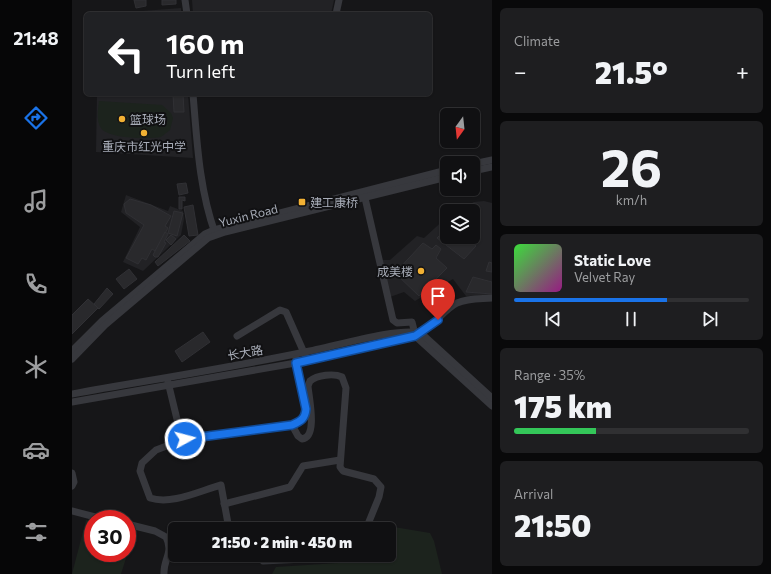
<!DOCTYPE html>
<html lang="en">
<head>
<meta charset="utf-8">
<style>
  body { margin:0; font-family:Commissioner,"Noto Sans SC",sans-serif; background:#1e1e20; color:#f1f3f6; height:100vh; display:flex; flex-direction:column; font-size:15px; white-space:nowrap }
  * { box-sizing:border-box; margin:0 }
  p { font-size:13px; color:#9c9d9f }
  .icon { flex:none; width:22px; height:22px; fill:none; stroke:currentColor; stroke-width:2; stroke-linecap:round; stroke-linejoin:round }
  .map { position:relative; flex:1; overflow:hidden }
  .details { display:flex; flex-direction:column; gap:8px; padding:8px; background:#09090a; width:279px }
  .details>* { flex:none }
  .top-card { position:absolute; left:12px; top:12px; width:348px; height:84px; border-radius:6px; box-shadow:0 1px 3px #0004,0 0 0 1px #303032; background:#202124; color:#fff; overflow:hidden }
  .needle { width:26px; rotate:195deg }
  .fabs { position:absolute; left:368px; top:108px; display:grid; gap:8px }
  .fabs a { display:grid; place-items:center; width:40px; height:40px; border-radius:6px; background:#101012; box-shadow:0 1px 3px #0004,0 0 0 1px #303032; font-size:20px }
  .speed { position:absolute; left:12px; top:510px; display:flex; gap:8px; font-size:20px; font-weight:700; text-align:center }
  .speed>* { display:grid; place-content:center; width:52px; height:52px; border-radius:50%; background:#101012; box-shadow:0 1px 3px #0004,0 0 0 1px #303032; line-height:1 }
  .speed .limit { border:6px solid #d22; background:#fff; color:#111 }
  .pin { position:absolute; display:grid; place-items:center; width:34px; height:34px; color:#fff; margin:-41px -17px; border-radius:50% 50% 50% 0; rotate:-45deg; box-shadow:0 0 4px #0007 }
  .pin .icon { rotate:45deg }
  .me { position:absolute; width:44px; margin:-22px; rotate:83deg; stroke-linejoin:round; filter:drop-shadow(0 0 3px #0008) }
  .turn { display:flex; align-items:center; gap:14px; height:84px; padding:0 16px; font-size:18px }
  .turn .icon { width:52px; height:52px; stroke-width:2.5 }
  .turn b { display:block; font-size:28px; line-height:34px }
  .big { font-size:30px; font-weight:800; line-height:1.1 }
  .details .card { flex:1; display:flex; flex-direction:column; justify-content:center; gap:6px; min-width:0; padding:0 14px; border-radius:6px; background:#1e1e20 }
  .details .dial { align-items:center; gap:0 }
  .dial b { font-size:52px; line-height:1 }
  .song { display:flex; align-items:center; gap:12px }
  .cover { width:48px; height:48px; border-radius:6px; background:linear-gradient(135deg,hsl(120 70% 55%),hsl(310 70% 35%)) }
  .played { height:4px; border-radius:2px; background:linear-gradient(90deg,#1a73e8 65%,#303032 65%) }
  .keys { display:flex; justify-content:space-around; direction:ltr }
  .heat { display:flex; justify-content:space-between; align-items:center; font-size:22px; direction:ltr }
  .charge { height:6px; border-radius:3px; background:linear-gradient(90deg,#34c759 35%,#303032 0) }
  .trip { position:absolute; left:96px; top:522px; width:228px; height:40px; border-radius:6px; background:#101012; box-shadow:0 1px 3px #0004,0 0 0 1px #303032; font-weight:800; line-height:40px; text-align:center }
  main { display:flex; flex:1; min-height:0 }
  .menu { display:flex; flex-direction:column; width:72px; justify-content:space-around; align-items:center; background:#060607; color:#9c9d9f }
  .menu .icon { width:28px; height:28px }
  .menu .current { color:#1a73e8 }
  .menu b { font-size:18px; color:#f1f3f6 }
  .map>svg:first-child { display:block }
  .built { fill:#222225 }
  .green { fill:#1c231d }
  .building { fill:#29292c; stroke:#303034 }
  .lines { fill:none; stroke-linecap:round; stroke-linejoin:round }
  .minor { stroke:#37383d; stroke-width:7 }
  .route-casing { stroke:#114b97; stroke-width:10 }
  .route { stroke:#1a73e8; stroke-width:7 }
  .poi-dot { fill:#f2b134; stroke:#111113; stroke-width:1.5 }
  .labels { text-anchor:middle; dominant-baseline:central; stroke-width:4; stroke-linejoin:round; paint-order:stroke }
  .poi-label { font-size:12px; fill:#a8adb8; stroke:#111113; text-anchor:start }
  .street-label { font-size:12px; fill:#a8adb8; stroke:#111113 }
</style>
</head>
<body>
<main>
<nav class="menu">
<b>21:48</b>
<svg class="icon current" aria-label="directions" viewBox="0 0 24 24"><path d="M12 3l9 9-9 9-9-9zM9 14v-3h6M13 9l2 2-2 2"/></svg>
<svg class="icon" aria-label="music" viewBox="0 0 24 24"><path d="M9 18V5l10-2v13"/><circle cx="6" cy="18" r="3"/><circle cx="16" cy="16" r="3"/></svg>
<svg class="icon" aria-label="phone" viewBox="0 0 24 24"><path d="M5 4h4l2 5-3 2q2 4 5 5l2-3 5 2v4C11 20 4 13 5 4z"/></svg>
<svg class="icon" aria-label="climate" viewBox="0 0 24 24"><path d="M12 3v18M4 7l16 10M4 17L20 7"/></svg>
<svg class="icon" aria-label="car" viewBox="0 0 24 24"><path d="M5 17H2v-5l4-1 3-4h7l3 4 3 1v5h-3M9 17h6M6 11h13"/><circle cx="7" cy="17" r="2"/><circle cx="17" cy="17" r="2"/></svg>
<svg class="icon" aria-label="filters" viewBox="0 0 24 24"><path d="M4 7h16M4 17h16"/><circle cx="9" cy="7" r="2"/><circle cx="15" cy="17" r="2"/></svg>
</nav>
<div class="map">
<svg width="420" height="574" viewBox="0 0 420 574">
  <rect width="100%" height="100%" fill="#161618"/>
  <!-- built -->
  <g class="built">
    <path d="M120 0H262L259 14H121Z"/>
    <path d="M109 8V14H32L44 13Z"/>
    <path d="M25 94H116L121 158 24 152Z"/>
    <path d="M54 195 96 211 98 206 111 211 112 219 109 235 71 271 51 262 68 227 49 212Z"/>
    <path d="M412 201 420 203V295L394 296 381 279 343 301 332 292 318 297 310 260H318L345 236 352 238 375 217V237H401V211H385L402 202Z"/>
  </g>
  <!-- green -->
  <g class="green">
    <path d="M27 101 90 105 99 113 101 118 98 130 89 137C77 139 36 139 29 128 24 121 26 109 27 101Z"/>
    <path d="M14 520 21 522V553H55V532H57L60 539 49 574H0Z"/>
    <path d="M304 524 358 533 362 541 370 574H200L204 567 281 562 288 555H317V529H302Z"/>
  </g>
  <!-- building -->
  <g class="building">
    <path d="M62 0H74V6L64 8Z"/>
    <path d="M90 0H104V4L90 5Z"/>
    <path d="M101 94H111L112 112H102Z"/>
    <path d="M114 183 116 193 107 195 105 184Z"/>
    <path d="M107 197H113V201L110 200V209H107Z"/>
    <path d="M58 199 79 205 99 216 93 226 96 228 83 251 80 249 74 260 70 258 66 264 54 258 72 225 54 213 52 204Z"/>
    <path d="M121 205 126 235 117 236 112 207Z"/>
    <path d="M102 211 111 213 105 236 96 233Z"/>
    <path d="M375 228V237H394L404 246 392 259 365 238Z"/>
    <path d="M93 232 96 234 92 242 94 243 86 257H83L81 255Z"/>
    <path d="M99 235 104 239 99 245 94 240Z"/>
    <path d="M112 235 118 241 86 266 83 262Z"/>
    <path d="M351 243 360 249 364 245 369 249 364 258 375 268 347 296 323 273Z"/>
    <path d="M417 262 420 263V272L414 271Z"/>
    <path d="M57 269 65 279 52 289 44 279Z"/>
    <path d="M401 277 420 282V294L394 292Z"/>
    <path d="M35 288 41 294 27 309 22 304Z"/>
    <path d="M16 299 26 308 0 334V315Z"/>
    <path d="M131 332 138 342 110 362 103 351Z"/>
  </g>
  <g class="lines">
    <!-- minor -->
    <g class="minor">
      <path d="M113 0 115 14"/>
      <path d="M264 14 267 0"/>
      <path d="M121 94C125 141 127 188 143 233"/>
      <path d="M401 164 420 160"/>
      <path d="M401 171 420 167"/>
      <path d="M293 198 321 320 325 323 340 322 343 334"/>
      <path d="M165 336 208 310 214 312 233 355"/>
      <path d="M343 336 420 406"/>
      <path d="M0 351 30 321 133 234 142 230 375 170"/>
      <path d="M0 359 33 325 136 238 153 232 375 177"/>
      <path d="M96 382 110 440"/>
      <path d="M0 394C78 380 156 368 233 352 261 347 325 327 349 333L420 398"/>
      <path d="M0 402 235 361 343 336C362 327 370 311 385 303 396 298 409 299 420 298"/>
      <path d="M220 425 226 436 230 439C246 438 237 398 236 386L238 381C245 375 262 373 270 377L274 388 268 467 271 471 302 479 309 487 307 497 294 529"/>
      <path d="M0 473 2 482 0 486"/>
      <path d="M152 504 218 487 231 466 268 460"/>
      <path d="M0 511 31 519"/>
      <path d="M55 524 83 531 94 537C102 553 91 559 92 574"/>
      <path d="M157 529 149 485C127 491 100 505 78 498L68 471 70 463 84 450 113 439 220 425C229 421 233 419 234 409L224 359"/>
      <path d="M186 555 191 561 273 557 280 555"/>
    </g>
  </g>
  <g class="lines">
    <defs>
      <path id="route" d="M113 439 220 425C229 421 233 419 234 409L224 363 343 336 366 320"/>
    </defs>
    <!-- route casing -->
    <use href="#route" class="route-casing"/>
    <!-- route -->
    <use href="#route" class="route"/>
  </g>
  <!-- markers -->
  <g class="poi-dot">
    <circle cx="50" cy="119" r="4"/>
    <circle cx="72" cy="133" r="4"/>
    <rect x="226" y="198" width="8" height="8" rx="2"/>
    <circle cx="349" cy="271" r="4"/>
  </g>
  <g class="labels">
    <!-- poi labels -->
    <g class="poi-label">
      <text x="58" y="119">篮球场</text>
      <text x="72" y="146" text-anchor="middle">重庆市红光中学</text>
      <text x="238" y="202">建工康桥</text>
      <text x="341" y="271" text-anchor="end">成美楼</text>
    </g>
    <!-- street labels -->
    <g class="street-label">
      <text transform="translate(176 215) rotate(-14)">Yuxin Road</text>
      <text transform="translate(173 352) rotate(-10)">长大路</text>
    </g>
  </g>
</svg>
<div class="fabs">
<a><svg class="needle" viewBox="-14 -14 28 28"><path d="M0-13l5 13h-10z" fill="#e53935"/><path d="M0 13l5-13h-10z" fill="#9c9d9f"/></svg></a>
<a><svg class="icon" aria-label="sound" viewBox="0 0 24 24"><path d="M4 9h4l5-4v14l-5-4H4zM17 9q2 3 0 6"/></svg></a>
<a><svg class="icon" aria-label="layers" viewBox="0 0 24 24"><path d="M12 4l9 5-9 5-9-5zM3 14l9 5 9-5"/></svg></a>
</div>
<div class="speed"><div class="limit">30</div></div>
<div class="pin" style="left:366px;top:320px;background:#d93025"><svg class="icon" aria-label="arrive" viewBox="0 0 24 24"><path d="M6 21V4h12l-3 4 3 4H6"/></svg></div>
<svg class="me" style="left:113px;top:439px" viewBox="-20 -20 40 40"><circle r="17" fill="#1a73e8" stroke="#fff" stroke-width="3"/><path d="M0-11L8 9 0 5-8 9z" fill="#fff"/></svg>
<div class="trip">21:50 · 2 min · 450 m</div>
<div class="top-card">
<div class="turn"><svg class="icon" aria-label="left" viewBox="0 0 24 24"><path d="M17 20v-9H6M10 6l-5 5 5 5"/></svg><div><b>160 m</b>Turn left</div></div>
</div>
</div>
<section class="details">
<div class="card"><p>Climate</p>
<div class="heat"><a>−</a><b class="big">21.5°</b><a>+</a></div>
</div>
<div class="card dial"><b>26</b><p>km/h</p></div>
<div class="card">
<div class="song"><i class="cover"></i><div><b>Static Love</b><p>Velvet Ray</p></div></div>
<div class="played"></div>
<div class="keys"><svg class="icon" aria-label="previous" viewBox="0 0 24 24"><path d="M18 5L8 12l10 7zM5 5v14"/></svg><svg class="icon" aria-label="pause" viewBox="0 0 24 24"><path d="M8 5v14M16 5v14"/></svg><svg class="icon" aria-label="next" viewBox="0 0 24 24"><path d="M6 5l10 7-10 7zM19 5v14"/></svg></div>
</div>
<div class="card"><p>Range · 35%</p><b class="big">175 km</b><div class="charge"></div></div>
<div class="card"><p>Arrival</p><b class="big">21:50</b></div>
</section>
</main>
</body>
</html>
